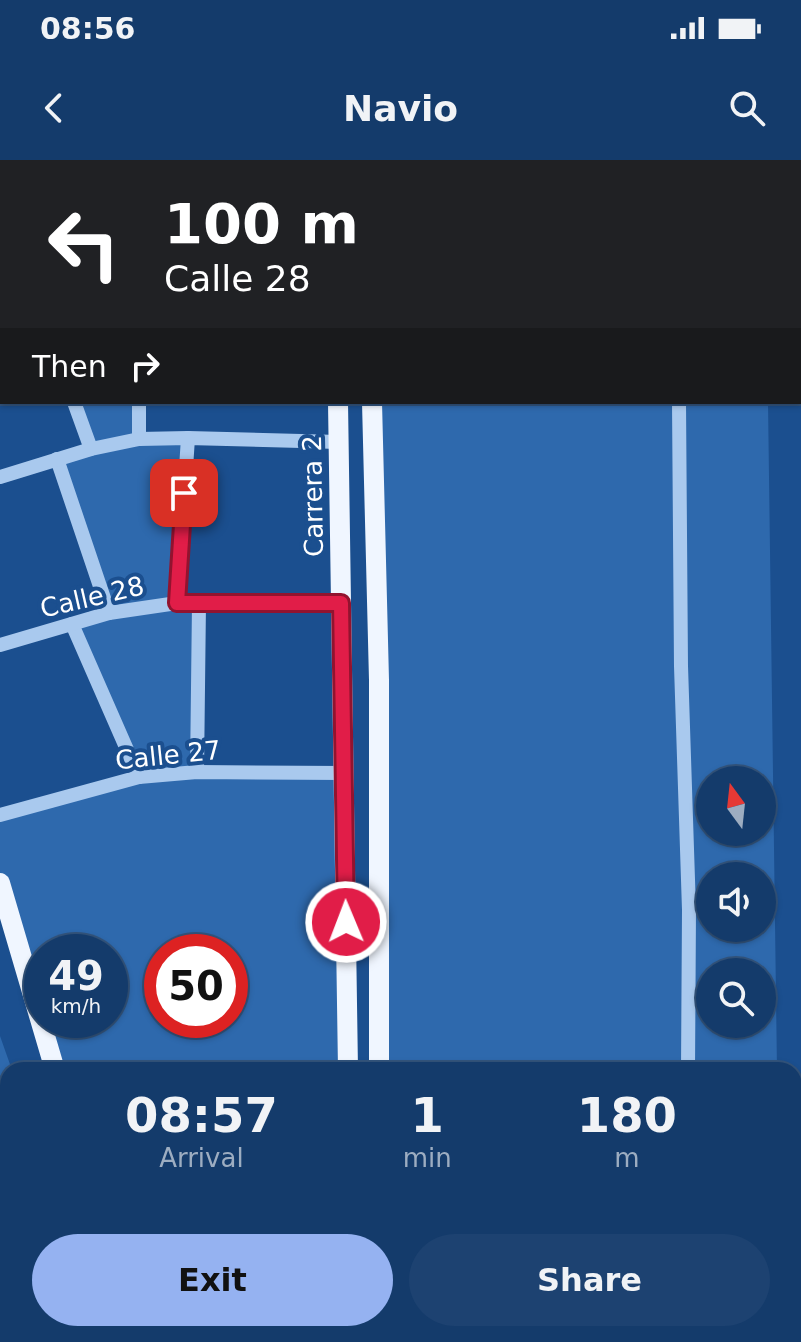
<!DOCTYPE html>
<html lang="en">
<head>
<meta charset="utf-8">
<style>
  :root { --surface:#143b6b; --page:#1d4271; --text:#f1f3f6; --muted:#9dadc1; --line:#33557e; --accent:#95b2f1 }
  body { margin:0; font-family:"DejaVu Sans",sans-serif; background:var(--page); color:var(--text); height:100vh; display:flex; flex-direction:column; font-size:30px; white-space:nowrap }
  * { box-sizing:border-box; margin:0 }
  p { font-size:26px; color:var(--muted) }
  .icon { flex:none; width:44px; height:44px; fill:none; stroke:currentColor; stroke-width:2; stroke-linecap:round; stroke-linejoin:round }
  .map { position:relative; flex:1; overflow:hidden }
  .drawer { position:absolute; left:0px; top:902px; width:802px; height:280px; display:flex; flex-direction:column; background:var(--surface); border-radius:24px 24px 0 0; box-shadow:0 2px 6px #0004,0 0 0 2px var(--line) }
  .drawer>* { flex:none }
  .banner { position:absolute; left:0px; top:0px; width:802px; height:244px; box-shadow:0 2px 6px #0004,0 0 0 2px var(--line); background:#202124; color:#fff; overflow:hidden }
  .needle { width:52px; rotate:345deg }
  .fabs { position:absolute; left:696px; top:606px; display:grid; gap:16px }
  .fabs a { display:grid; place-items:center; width:80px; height:80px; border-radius:50%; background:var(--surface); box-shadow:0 2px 6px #0004,0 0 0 2px var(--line); font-size:40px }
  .speed { position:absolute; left:24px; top:774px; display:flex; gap:16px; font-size:40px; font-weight:700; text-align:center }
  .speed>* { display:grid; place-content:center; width:104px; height:104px; border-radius:50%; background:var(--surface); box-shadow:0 2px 6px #0004,0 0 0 2px var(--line); line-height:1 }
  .speed small { font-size:20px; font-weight:400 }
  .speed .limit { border:12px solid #d22; background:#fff; color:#111 }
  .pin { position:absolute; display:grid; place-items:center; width:68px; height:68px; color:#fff; margin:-34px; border-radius:16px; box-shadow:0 4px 12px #0006 }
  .me { position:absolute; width:88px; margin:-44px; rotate:359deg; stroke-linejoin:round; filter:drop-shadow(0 0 6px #0008) }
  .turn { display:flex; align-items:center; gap:28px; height:168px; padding:0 32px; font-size:36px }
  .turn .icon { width:104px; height:104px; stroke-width:2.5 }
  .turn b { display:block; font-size:56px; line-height:68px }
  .then { display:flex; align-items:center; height:76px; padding:0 32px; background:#0003; gap:16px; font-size:30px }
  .eta { display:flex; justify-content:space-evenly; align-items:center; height:136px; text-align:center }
  .eta b { font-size:48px; font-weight:700; line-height:56px }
  .cta { display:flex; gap:16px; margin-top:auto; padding:16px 32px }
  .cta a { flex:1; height:92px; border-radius:48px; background:var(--accent); color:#111; font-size:32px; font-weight:700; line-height:92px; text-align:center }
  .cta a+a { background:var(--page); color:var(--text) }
  .status { display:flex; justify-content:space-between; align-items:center; height:56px; padding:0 40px; background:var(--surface); direction:ltr }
  .status svg { height:22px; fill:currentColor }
  header { display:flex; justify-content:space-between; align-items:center; height:104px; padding:0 32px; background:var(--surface); font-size:36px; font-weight:700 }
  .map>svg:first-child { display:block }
</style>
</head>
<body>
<div class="status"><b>08:56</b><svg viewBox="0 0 49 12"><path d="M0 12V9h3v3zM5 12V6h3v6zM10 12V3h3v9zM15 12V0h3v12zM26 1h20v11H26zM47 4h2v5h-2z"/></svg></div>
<header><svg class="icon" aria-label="back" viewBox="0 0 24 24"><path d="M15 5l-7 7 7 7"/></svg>Navio<svg class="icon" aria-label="search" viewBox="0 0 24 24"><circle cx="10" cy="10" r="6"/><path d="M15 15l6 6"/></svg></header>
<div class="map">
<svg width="801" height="1182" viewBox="0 0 801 1182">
  <rect width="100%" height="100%" fill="#1b4f8f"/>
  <!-- green -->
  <g fill="#2e69ad" fill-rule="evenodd">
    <rect x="367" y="0" width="397" height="2"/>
    <path d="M74,242H138L139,279L186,278L178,444H197L194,615L343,609L348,910H54L0,724V659L144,617L74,465L111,454L59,300L91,288ZM42,792H110V860H42ZM162,792H230V860H162Z"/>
    <path d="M372,242H768L777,910H379ZM710,620H762V672H710ZM710,716H762V768H710ZM710,812H762V864H710Z"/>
    <polygon points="0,876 12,910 8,910 8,972 0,975"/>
    <polygon points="137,1174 356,1174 357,1182 140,1182"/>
    <rect x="379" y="1174" width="401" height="8"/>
  </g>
  <!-- water -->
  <polygon fill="#3c6290" stroke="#9cc4f0" stroke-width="2" points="253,1174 254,1182 204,1182 203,1179"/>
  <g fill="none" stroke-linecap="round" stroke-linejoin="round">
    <!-- minor -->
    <g stroke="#a9c9ee" stroke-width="14">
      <polyline points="32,0 33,2"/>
      <polyline points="107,0 107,2"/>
      <polyline points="676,0 676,2"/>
      <polyline points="0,137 2,136"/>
      <polyline points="74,242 91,289"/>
      <polyline points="139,242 139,279"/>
      <polyline points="679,242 681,506 689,750 688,910"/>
      <polyline points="57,299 109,453"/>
      <polyline points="0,317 91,289 139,279 188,278 339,282"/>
      <polyline points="177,443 188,278"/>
      <polyline points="72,464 139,617"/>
      <polyline points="0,485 109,453 177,443 341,443"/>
      <polyline points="197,612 199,443"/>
      <polyline points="0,655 139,617 197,612 345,613"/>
      <polyline points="700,1174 701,1179"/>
    </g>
    <!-- major -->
    <g stroke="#f0f6ff" stroke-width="20">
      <polyline points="335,0 335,2"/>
      <polyline points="367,0 367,2"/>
      <polyline points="338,242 348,910"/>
      <polyline points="372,242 379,520 379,910"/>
      <polyline points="0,723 55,910"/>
      <polyline points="137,1174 139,1182"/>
      <polyline points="351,1174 351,1182"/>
      <polyline points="379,1174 379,1182"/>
    </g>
  </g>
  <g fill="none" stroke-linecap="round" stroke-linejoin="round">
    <!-- route casing -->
    <g stroke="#92132f" stroke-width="20">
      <polyline id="route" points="184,333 177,443 341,443 346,762"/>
    </g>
    <!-- route -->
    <use href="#route" stroke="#e11d48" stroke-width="14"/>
  </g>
  <g text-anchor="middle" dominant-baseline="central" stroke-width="8" stroke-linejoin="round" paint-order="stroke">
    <!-- street labels -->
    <g font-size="26" fill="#fff" stroke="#1b4f8f">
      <text transform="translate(313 336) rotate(-91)">Carrera 2</text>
      <text transform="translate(92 437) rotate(-13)">Calle 28</text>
      <text transform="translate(168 595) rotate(-6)">Calle 27</text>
    </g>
  </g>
</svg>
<div class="fabs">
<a><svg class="needle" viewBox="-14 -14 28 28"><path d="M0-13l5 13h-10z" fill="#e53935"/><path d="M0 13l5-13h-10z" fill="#9dadc1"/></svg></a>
<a><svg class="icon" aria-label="sound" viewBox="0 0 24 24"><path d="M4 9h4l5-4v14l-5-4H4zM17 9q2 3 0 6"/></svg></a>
<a><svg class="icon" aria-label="search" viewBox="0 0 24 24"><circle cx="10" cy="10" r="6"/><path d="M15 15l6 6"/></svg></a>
</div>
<div class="speed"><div>49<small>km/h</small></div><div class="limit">50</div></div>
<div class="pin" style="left:184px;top:333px;background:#d93025"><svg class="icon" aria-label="arrive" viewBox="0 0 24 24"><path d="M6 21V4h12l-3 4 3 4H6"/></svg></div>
<svg class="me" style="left:346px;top:762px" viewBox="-20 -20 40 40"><circle r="17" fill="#e11d48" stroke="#fff" stroke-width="3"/><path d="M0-11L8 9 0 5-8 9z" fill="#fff"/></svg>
<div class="banner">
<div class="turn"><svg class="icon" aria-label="left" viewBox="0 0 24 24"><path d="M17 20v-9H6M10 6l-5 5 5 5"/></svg><div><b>100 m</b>Calle 28</div></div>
<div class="then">Then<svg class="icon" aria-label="right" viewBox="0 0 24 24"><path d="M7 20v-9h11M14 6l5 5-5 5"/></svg></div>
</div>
<section class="drawer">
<div class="eta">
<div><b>08:57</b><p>Arrival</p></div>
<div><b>1</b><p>min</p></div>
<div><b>180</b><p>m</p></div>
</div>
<div class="cta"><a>Exit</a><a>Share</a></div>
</section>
</div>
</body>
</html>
